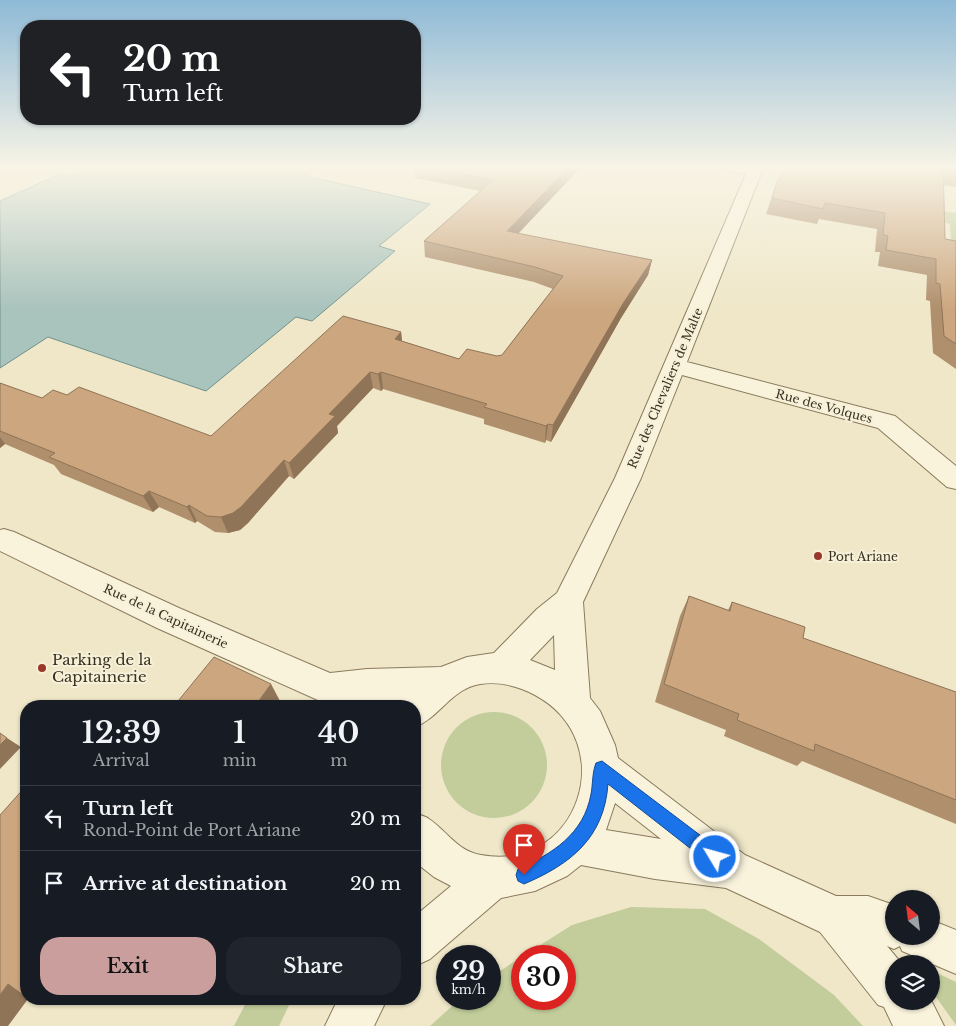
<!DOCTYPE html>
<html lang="en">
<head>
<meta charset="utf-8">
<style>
  :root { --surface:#171b24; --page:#20242c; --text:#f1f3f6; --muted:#9ea1a6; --line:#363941; --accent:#ca9e9c }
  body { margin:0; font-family:"Libre Baskerville",serif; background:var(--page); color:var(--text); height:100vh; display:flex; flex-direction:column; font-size:19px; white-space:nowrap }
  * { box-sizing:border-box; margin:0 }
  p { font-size:16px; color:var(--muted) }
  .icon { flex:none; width:28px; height:28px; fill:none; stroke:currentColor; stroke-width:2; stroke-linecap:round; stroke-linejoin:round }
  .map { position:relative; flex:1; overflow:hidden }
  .sheet { position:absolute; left:20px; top:700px; width:401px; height:305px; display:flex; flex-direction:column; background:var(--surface); border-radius:20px; box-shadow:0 1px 4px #0004 }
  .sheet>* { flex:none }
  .hud { position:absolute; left:20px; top:20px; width:401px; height:105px; border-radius:20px; box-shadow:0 1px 4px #0004; background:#202124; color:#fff; overflow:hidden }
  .needle { width:32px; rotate:332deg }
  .buttons { position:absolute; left:885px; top:890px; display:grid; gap:10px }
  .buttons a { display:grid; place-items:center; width:55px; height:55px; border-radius:50%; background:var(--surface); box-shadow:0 1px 4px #0004; font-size:25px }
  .speed { position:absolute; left:436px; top:945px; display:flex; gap:10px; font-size:25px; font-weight:700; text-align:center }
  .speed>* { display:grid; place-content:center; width:65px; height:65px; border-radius:50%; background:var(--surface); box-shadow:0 1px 4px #0004; line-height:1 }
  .speed small { font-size:12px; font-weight:400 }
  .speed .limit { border:8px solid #d22; background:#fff; color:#111 }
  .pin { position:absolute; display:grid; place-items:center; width:42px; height:42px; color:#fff; margin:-51px -21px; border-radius:50% 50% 50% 0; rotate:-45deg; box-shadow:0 0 5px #0007 }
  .pin .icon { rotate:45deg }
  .me { position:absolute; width:55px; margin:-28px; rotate:307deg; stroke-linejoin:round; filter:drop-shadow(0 0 4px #0008) }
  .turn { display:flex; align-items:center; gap:18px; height:105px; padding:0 20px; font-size:22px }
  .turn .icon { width:65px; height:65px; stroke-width:2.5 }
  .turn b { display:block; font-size:35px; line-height:42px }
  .eta { display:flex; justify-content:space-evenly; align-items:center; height:85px; text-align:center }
  .eta b { font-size:30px; font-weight:600; line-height:35px }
  .primary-button { display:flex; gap:10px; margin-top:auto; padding:10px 20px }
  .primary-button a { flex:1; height:58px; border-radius:20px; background:var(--accent); color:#111; font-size:20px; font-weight:600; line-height:58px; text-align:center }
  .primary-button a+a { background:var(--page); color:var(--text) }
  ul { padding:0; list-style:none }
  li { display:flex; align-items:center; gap:15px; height:65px; padding:0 20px; border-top:1px solid var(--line) }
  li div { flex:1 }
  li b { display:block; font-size:19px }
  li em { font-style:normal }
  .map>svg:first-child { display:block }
</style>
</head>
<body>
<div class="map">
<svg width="956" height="1026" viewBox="0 0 956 1026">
  <rect width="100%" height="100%" fill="#efe7c8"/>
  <!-- green -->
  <g fill="#c2cd9b">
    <polygon points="784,185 956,213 956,257 952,256 950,224"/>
    <circle cx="494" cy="765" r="53"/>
    <polygon points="631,907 705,909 759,939 834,995 863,1026 430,1026 460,999 490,999 490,978 522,956 522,999 565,999 565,956 523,956 572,925"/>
    <polygon points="931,970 956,982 956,1025 931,990"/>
    <polygon points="248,999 292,999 279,1026 234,1026"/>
  </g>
  <!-- water -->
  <polygon fill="#a9c3bd" stroke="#6f918c" points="94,166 321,166 306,176 430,204 379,246 395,251 312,321 296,317 206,391 48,337 0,368 0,201 62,173 72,176"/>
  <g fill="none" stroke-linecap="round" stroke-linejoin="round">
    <!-- street casing -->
    <g stroke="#8b7a5d" stroke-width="2">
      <g id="street">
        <path d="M717,166H764L687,362L895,416L956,466V489L947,487L878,428L682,375L641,478L583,602L590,698L600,711L615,745L618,758L745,855L836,896H868L894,905V936H931V920L956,930V974L902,951L900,946L894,949L887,946L902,964H894V1001L931,1000L944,1026H893L884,1007L878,1005L820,932L726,888L655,879L581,865L567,876L535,891L501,898L430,959L415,966V916L451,886L434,877L415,862V813C419,815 425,816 429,819C447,831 457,851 481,855C579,873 622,742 535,695C518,686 499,681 480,684C451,689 440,717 415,727V706H399L402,700L329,705L157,628L0,551V530L4,529L14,532L179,608L330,673L367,669L441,667L467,657L494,653L537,609L557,593L615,478L746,174L719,169ZM554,635L555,670L530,660ZM615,803L661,839L606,830Z"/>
        <polygon points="338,999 387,999 374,1026 325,1026"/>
      </g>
    </g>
    <!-- street -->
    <use href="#street" fill="#f9f3dc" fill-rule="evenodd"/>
  </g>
  <!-- wall -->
  <g fill="#af8f6c">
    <polygon points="409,166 582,166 518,234 652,260 648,275 621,318 551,442 546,440 545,443 484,424 484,419 383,389 381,391 373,388 337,426 338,433 294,479 289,476 248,523 240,530 228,533 215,532 197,521 195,523 159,507 153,512 61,474 54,465 5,444 0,448 0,383 42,398 67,395 211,436 401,332 402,341 459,359 497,356 502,355 553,289 534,282 425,257 424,241 480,191 415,178 414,169"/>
    <polygon points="956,166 956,187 944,185 945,239 956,241 956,369 933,353 930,301 926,300 927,275 878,266 880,252 875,252 877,229 819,219 817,224 766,214 777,182"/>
    <polygon points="689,596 728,610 732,602 803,638 956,692 956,824 802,761 797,766 724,736 726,730 655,702 680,616"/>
  </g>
  <!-- shaded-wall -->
  <g fill="#8f7458">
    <polygon points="570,166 582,166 506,246 507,231"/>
    <polygon points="652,260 648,275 621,318 551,442 553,425 624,302"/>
    <polygon points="401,332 403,349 395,339"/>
    <polygon points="370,372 373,388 337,426 338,433 294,479 289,463 329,414"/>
    <polygon points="381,372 383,389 381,391 378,374"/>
    <polygon points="548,424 546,440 545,443 546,426"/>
    <polygon points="0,437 5,444 0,448"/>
    <polygon points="284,460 289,476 248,523 240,530 228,533 221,517"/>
    <polygon points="149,491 159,507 153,512 143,496"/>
    <polygon points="189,505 197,521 195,523 187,507"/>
    <polygon points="271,684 280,701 277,706 255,706"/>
    <polygon points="7,738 21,747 0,769 0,745"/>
    <polygon points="8,984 26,987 26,999 28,999 8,1026 0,1026 0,995"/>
    <polygon points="29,999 58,999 56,1002"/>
  </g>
  <!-- building -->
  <g fill="#cca67e" stroke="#8f7458">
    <polygon points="423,166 570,166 507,231 652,260 624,302 553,425 548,424 546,426 484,407 487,404 381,372 378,374 370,372 329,414 335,416 289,463 284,460 241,507 233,513 221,517 207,516 189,505 187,507 149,491 143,496 49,457 55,453 0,431 0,383 42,398 53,390 67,395 79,387 211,436 343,316 401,332 395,339 459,359 467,349 497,356 502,355 563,276 535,267 424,241 493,180"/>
    <polygon points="786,166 956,166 956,170 943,168 945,239 956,241 956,344 944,336 940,284 936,283 936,259 886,250 888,236 883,235 885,213 825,203 823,209 772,198 777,182"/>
    <polygon points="689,596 730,611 732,602 805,627 803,638 956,692 956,800 815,744 814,751 737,720 739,714 664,684"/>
    <polygon points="214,657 271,684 255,706 174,706"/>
    <polygon points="0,733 7,738 0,745"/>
    <polygon points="26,786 26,997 8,984 0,995 0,815"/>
  </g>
  <!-- sky -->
  <linearGradient id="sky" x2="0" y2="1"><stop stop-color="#8fbad7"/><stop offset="0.54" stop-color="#f8f4e6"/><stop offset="1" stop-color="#f8f4e6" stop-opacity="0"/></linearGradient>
  <rect width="956" height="310" fill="url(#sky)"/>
  <!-- route -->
  <path fill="#1a73e8" stroke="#114b97" d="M602,761L721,851L724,857L721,863L715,865L709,863L608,784C604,838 571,864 524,884L518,881L516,875L518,869C552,854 584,834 591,794C593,784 592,773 596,763Z"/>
  <!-- markers -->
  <g fill="#9a372d" stroke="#f6f0d8" stroke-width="2">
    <circle cx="818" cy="556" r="5"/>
    <circle cx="42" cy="668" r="5"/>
  </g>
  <g text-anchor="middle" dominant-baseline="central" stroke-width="4" stroke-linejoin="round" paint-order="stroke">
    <!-- street labels -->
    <g font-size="12" fill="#3b3020" stroke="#f6f0d8">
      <text transform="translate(665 388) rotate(-67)">Rue des Chevaliers de Malte</text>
      <text transform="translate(824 406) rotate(15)">Rue des Volques</text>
      <text transform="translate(166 616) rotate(25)">Rue de la Capitainerie</text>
    </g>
    <!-- poi labels -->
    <g font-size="12" fill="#3b3020" stroke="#f6f0d8" text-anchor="start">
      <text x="828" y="556">Port Ariane</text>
    </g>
    <!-- near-poi labels -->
    <g font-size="15" fill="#3b3020" stroke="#f6f0d8" text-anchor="start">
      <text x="52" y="659">Parking de la<tspan x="52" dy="17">Capitainerie</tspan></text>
    </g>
  </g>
</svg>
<div class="buttons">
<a><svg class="needle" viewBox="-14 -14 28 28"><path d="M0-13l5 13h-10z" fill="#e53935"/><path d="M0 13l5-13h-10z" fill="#9ea1a6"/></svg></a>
<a><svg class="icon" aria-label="layers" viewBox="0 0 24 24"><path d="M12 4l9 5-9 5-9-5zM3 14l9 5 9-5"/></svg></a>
</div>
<div class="speed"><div>29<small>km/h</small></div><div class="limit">30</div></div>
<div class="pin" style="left:524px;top:875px;background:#d93025"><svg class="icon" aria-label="arrive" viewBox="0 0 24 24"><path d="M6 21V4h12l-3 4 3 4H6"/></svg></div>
<svg class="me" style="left:715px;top:857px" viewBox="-20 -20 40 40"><circle r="17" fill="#1a73e8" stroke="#fff" stroke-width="3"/><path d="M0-11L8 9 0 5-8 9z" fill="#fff"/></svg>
<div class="hud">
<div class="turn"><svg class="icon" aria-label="left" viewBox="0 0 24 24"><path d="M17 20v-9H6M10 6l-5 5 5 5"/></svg><div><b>20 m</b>Turn left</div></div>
</div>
<section class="sheet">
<div class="eta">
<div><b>12:39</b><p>Arrival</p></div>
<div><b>1</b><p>min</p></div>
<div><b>40</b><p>m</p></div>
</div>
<ul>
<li><svg class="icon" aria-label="left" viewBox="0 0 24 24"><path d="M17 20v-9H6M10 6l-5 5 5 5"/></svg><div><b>Turn left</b><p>Rond-Point de Port Ariane</p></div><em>20 m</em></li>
<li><svg class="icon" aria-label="arrive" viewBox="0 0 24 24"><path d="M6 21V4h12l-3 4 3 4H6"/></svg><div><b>Arrive at destination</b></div><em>20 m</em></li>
</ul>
<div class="primary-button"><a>Exit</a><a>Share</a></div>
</section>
</div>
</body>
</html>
